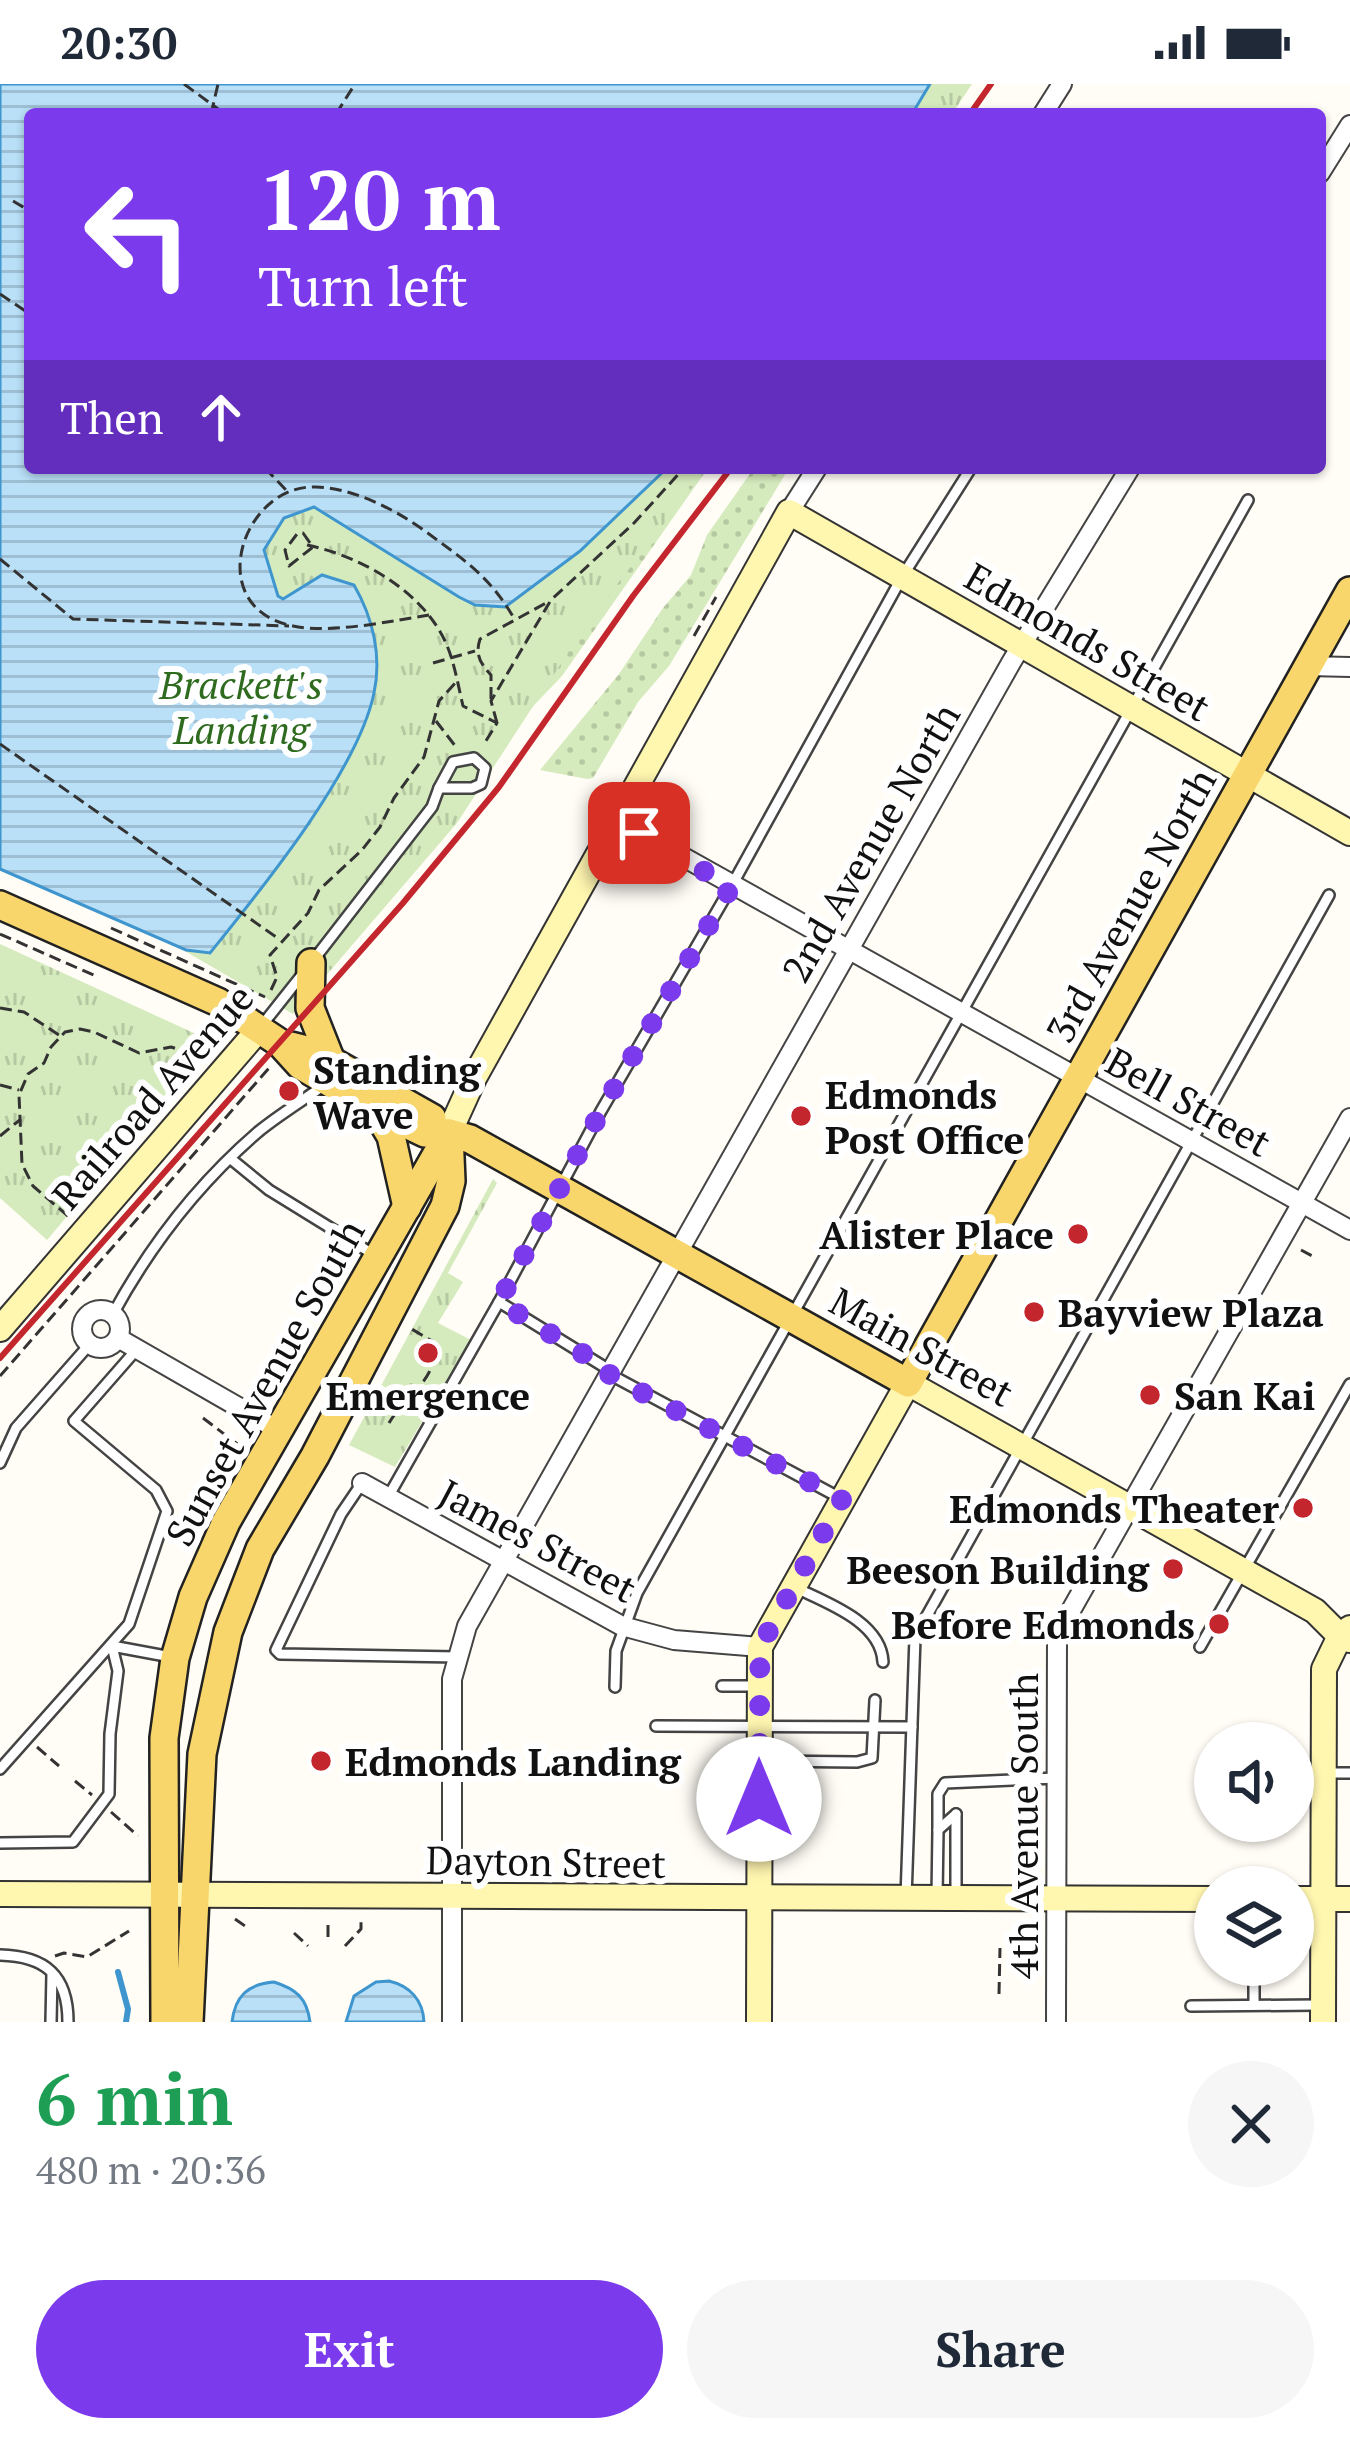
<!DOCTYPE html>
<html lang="en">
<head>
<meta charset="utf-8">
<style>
  :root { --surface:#fff; --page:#f6f6f7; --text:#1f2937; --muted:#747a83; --accent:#7c3aed }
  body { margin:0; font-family:"PT Serif",serif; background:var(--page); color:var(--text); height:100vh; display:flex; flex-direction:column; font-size:45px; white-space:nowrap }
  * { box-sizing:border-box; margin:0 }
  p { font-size:39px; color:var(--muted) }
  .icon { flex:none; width:66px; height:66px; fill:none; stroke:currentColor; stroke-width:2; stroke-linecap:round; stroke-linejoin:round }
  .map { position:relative; height:1938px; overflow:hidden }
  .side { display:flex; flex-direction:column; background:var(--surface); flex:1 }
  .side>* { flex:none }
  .guide { position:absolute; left:24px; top:24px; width:1302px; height:366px; border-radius:12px; box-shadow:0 3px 9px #0004; background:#7c3aed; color:#fff; overflow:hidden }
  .controls { position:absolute; left:1194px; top:1638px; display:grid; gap:24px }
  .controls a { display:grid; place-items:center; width:120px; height:120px; border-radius:50%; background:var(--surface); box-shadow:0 3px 9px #0004; font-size:60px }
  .pin { position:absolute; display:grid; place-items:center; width:102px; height:102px; color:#fff; margin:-51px; border-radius:24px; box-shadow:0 6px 18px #0006 }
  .me { position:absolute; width:132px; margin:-66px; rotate:0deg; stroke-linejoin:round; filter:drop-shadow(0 0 9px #0008) }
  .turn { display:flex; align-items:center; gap:42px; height:252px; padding:0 36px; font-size:54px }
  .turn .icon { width:156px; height:156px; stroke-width:2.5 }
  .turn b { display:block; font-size:84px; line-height:102px }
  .then { display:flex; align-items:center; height:114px; padding:0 36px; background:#0003; gap:24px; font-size:45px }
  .round { display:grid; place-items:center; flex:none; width:126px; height:126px; border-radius:63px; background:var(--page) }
  .overview { display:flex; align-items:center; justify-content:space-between; height:204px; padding:0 36px }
  h1 { font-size:72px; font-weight:600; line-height:90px; color:#1e9e55 }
  .button { display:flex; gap:24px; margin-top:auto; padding:24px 36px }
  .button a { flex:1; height:138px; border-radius:72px; background:var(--accent); color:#fff; font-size:48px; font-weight:600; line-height:138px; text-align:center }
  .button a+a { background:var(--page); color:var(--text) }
  .status { display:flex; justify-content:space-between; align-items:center; height:84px; padding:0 60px; background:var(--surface); direction:ltr }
  .status svg { height:33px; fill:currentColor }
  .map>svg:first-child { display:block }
</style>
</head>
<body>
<div class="status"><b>20:30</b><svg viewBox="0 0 49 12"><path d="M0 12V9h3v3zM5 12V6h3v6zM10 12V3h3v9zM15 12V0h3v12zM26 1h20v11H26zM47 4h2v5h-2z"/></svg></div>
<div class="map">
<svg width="1350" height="1938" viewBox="0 0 1350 1938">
  <defs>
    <pattern id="grass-dots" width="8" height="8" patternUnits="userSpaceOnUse" patternTransform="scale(3)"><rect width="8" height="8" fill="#d5ebbd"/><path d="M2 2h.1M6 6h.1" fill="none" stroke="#b6c8a1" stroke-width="1.8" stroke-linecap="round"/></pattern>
    <pattern id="park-tufts" width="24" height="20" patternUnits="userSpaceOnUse" patternTransform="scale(3)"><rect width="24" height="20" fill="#d5ebbd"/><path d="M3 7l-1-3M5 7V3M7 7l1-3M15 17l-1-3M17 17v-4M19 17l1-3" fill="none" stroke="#b6c8a1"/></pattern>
    <pattern id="water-rules" width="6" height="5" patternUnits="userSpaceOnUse" patternTransform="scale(3)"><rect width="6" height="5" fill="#b9e0f7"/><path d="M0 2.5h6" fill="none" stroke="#9ebfd3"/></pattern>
  </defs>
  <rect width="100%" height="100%" fill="#fffdf5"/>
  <!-- grass -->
  <g fill="url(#grass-dots)">
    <polygon points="703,384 708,384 562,592 514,642 514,599"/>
    <polygon points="754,384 789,384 669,582 638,618 593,694 587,695 540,686 619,590 663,524 691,491 707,451"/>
  </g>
  <!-- park -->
  <g fill="url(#park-tufts)">
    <polygon points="0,0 972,0 952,30 30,30 30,384 707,384 588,538 457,739 293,930 159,852 0,785"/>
    <polygon points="0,860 198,951 188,989 47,1156 0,1114"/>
    <polygon points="493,1095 497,1099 448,1189 463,1198 438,1239 471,1256 395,1383 349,1361"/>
  </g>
  <!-- water -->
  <g fill="url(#water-rules)" stroke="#3f96cf" stroke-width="3">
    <path d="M0,0H930L912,30H30V384H667L580,467L505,523L475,521L459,513L314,423L284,434L264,466L278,512L283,515L322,491L354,501C373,534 382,572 374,609C358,687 260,807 210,869L186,866L0,785Z"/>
    <path d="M389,1897C410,1902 423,1916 424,1938H346L354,1912L376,1898Z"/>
    <path d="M274,1898C296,1905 307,1914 310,1938H232C235,1912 248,1900 274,1898Z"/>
  </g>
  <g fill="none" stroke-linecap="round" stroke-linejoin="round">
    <!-- stream -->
    <polyline stroke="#3f96cf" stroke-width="6" points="118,1888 128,1925 126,1938"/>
    <!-- lane casing -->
    <g stroke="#444" stroke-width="14">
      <g id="lane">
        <polygon points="474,674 485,684 481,700 472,704 439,704 453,678"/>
        <polyline points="312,878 432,723 439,704"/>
        <polyline points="263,940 301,892"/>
        <polyline points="231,1075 269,1106 376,1172"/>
        <path d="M113,1230C150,1162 199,1099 258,1048C280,1030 304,1016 327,999"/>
        <polyline points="611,1287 499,1218 601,1027 731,803 902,493 971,384"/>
        <polyline points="609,1290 842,1415"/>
        <polyline points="0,1379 16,1344 89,1261"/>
        <polyline points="362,1399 341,1430 276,1566 280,1570 458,1573"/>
        <polyline points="388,1413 499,1218"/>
        <path d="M796,1504C827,1519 881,1538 883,1578"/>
        <polyline points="1200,1563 1350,1300"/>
        <polyline points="722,1602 760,1602"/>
        <polyline points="615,1603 616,1567 637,1509 1248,416"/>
        <polyline points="656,1642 912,1643"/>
        <polyline points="765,1677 857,1678 872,1674 875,1616"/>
        <polyline points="0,1685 129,1540 167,1427 156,1406 74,1337 137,1265"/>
        <polyline points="1324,1689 1350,1689"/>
        <polyline points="956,1730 956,1814"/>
        <polyline points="938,1746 938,1710 945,1699 1056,1694"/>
        <polyline points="0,1759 73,1758 109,1710 110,1650 118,1587 112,1562 171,1573"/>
        <polyline points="937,1813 938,1746 956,1730"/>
        <polyline points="906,1814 915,1553 1329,811"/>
        <path d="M0,1871C45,1872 68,1891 68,1938"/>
        <polyline points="1254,1881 1254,1921"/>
        <polyline points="1191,1922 1318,1921"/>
        <polyline points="51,1938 52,1889"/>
      </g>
    </g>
    <!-- street casing -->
    <g stroke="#444" stroke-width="22">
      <g id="street">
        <polyline points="1043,30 1062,0"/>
        <polyline points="1320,89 1350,41"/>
        <polyline points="789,428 817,384"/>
        <polyline points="1308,582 1350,583"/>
        <polyline points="619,737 1350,1146"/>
        <circle cx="101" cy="1245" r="19"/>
        <polyline points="118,1254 280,1347"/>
        <polyline points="362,1399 622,1542 674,1556 760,1563"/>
        <polyline points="452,1938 452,1595 467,1542 1012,577 1130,384"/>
        <polyline points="1056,1938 1057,1551 1350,1034"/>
      </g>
    </g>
    <!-- secondary casing -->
    <g stroke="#333" stroke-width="28">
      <g id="secondary">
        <polyline points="449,1049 474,994 789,428 1350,749"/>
        <polyline points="0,1245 260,944"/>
        <polyline points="0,1810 1215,1815"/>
        <polyline points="1293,1815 1350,1815"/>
        <polyline points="759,1938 760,1563 908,1299 1315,1527 1340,1552 1350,1556"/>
        <polyline points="1323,1938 1324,1585 1340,1552 1350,1544"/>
      </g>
    </g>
    <!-- primary casing -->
    <g stroke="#222" stroke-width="32">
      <g id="primary">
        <polyline points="0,821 218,918 280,959 300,981 375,1025 425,1049 449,1049 470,1055 908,1299 1350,507"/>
        <polyline points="311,879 310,924 331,977"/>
        <polyline points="291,962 315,968 432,1034"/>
        <polyline points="375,1025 391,1052 407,1123"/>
        <polyline points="165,1938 164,1654 175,1574 193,1513 226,1438 449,1049"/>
        <polyline points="189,1938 202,1670 228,1548 260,1465 315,1372 445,1122 451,1097 449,1049"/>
      </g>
    </g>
    <!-- path -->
    <g stroke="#333" stroke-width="3" stroke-dasharray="12 6" stroke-linecap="butt">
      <polyline points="184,0 225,30"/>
      <polyline points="211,30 218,0"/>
      <polyline points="336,30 355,0"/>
      <polyline points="13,117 30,127"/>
      <polyline points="0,210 30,230"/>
      <polyline points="265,384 287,407"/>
      <polygon points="303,449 313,463 289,482 285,466 297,450"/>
      <path d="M307,461C360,472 421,506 445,557C454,576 458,601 463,622L497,639L484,660"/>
      <polyline points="0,475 73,535 289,542"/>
      <path d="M429,531C391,537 331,550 293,542C201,524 242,400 316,403C354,404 396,426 425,447C464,476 490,492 515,536"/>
      <polyline points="694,552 716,513"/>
      <polyline points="433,579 475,567"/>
      <path d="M491,615V591C480,579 475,571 480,555L546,519"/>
      <polyline points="436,637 456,663"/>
      <polyline points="497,639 491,617 551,516 634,439 684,384"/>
      <polyline points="0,660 279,855"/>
      <polyline points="111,844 265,913"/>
      <polyline points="0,850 98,893"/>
      <polyline points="271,906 277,893 270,871 308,829 319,806 362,766 380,743 394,714 424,673 439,617 457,597"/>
      <polyline points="0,924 24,928 59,951"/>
      <polyline points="204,941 223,953"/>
      <polyline points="0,1001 19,1006"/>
      <polyline points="0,1052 21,1035"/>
      <polyline points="68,1132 33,1102 22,1080 19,1011 28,990 44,979 51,963 65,948 80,945 94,948 139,969 171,963 199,972 214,962"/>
      <polyline points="1301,1166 1314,1173"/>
      <polyline points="0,1292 269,984"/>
      <polyline points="203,1334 240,1362"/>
      <path d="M389,1339C405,1311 443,1293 432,1257L410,1244"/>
      <polyline points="37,1663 59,1682"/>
      <polyline points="75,1697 92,1711"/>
      <polyline points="111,1728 138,1752"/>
      <polyline points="235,1835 245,1842"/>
      <polyline points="294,1849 308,1862"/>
      <polyline points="328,1853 328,1835"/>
      <polyline points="345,1862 361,1845 361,1835"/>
      <polyline points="55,1872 64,1869 87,1873 129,1847"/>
      <polyline points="999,1910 1000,1864"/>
    </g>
    <!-- lane -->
    <use href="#lane" stroke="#fff" stroke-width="9"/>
    <!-- street -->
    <use href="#street" stroke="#fff" stroke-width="18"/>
    <!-- secondary -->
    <use href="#secondary" stroke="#fff6b0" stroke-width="24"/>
    <!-- primary -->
    <use href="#primary" stroke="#f9d66b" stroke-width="27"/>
    <!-- rail -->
    <g stroke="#c4262e" stroke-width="6">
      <polyline points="970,30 991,0"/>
      <polyline points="0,1274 403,819 499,703 633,512 731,384"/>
    </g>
  </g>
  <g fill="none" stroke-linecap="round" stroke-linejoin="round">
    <!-- route -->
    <polyline stroke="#7c3aed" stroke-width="21" stroke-dasharray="0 37.8" points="639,749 731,803 601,1027 499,1218 611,1287 609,1290 624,1299 842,1415 760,1563 759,1715"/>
  </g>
  <!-- markers -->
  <g fill="#c4262e" stroke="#fff" stroke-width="4.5">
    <circle cx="289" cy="1007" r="12"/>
    <circle cx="801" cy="1032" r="12"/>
    <circle cx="1078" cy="1150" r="12"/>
    <circle cx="1034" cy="1228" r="12"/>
    <circle cx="428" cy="1269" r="12"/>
    <circle cx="1150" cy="1311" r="12"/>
    <circle cx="1303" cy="1424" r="12"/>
    <circle cx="1173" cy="1485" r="12"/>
    <circle cx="1219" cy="1540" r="12"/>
    <circle cx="321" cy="1677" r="12"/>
  </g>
  <g text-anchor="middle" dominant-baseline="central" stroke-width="12" stroke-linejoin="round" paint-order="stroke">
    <!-- street labels -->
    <g font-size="39" fill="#111" stroke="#fff">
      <text transform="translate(1088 557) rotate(30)">Edmonds Street</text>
      <text transform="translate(870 758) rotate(-60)">2nd Avenue North</text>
      <text transform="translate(1130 821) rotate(-61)">3rd Avenue North</text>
      <text transform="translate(152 1012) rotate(-49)">Railroad Avenue</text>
      <text transform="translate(1189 1017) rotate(29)">Bell Street</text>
      <text transform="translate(922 1262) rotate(29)">Main Street</text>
      <text transform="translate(264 1298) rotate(-61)">Sunset Avenue South</text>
      <text transform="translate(538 1456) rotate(28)">James Street</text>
      <text transform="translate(1023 1742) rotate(-90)">4th Avenue South</text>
      <text transform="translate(546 1777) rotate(1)">Dayton Street</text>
    </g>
    <!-- park labels -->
    <g font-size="39" font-style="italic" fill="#2f6b1f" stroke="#fff">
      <text x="241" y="600">Brackett's<tspan x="241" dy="45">Landing</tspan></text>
    </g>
    <!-- poi labels -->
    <g font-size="39" font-weight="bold" fill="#111" stroke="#fff" text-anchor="start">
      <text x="313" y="985">Standing<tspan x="313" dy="45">Wave</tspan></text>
      <text x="825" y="1010">Edmonds<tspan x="825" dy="45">Post Office</tspan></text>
      <text x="1054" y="1150" text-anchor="end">Alister Place</text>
      <text x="1058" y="1228">Bayview Plaza</text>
      <text x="428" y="1311" text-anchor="middle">Emergence</text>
      <text x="1174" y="1311">San Kai</text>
      <text x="1279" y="1424" text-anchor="end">Edmonds Theater</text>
      <text x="1149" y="1485" text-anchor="end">Beeson Building</text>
      <text x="1195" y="1540" text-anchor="end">Before Edmonds</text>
      <text x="345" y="1677">Edmonds Landing</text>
    </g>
  </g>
</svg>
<div class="controls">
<a><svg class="icon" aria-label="sound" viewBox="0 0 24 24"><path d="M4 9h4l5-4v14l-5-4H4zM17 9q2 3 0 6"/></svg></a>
<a><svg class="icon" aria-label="layers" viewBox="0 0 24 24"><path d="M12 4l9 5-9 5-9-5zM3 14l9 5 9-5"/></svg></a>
</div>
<div class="pin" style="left:639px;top:749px;background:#d93025"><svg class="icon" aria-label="arrive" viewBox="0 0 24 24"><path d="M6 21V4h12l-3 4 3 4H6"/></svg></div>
<svg class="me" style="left:759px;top:1715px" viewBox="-20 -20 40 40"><circle r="19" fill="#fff"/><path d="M0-13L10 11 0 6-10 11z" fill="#7c3aed"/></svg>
<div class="guide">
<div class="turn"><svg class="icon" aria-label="left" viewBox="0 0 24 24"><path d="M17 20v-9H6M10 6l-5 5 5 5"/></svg><div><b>120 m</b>Turn left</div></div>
<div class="then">Then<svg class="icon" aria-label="ahead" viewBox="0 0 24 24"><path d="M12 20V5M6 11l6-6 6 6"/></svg></div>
</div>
</div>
<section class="side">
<div class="overview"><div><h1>6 min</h1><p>480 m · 20:36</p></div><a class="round"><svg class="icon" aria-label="close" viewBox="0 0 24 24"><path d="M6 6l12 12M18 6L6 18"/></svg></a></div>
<div class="button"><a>Exit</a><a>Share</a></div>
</section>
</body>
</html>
